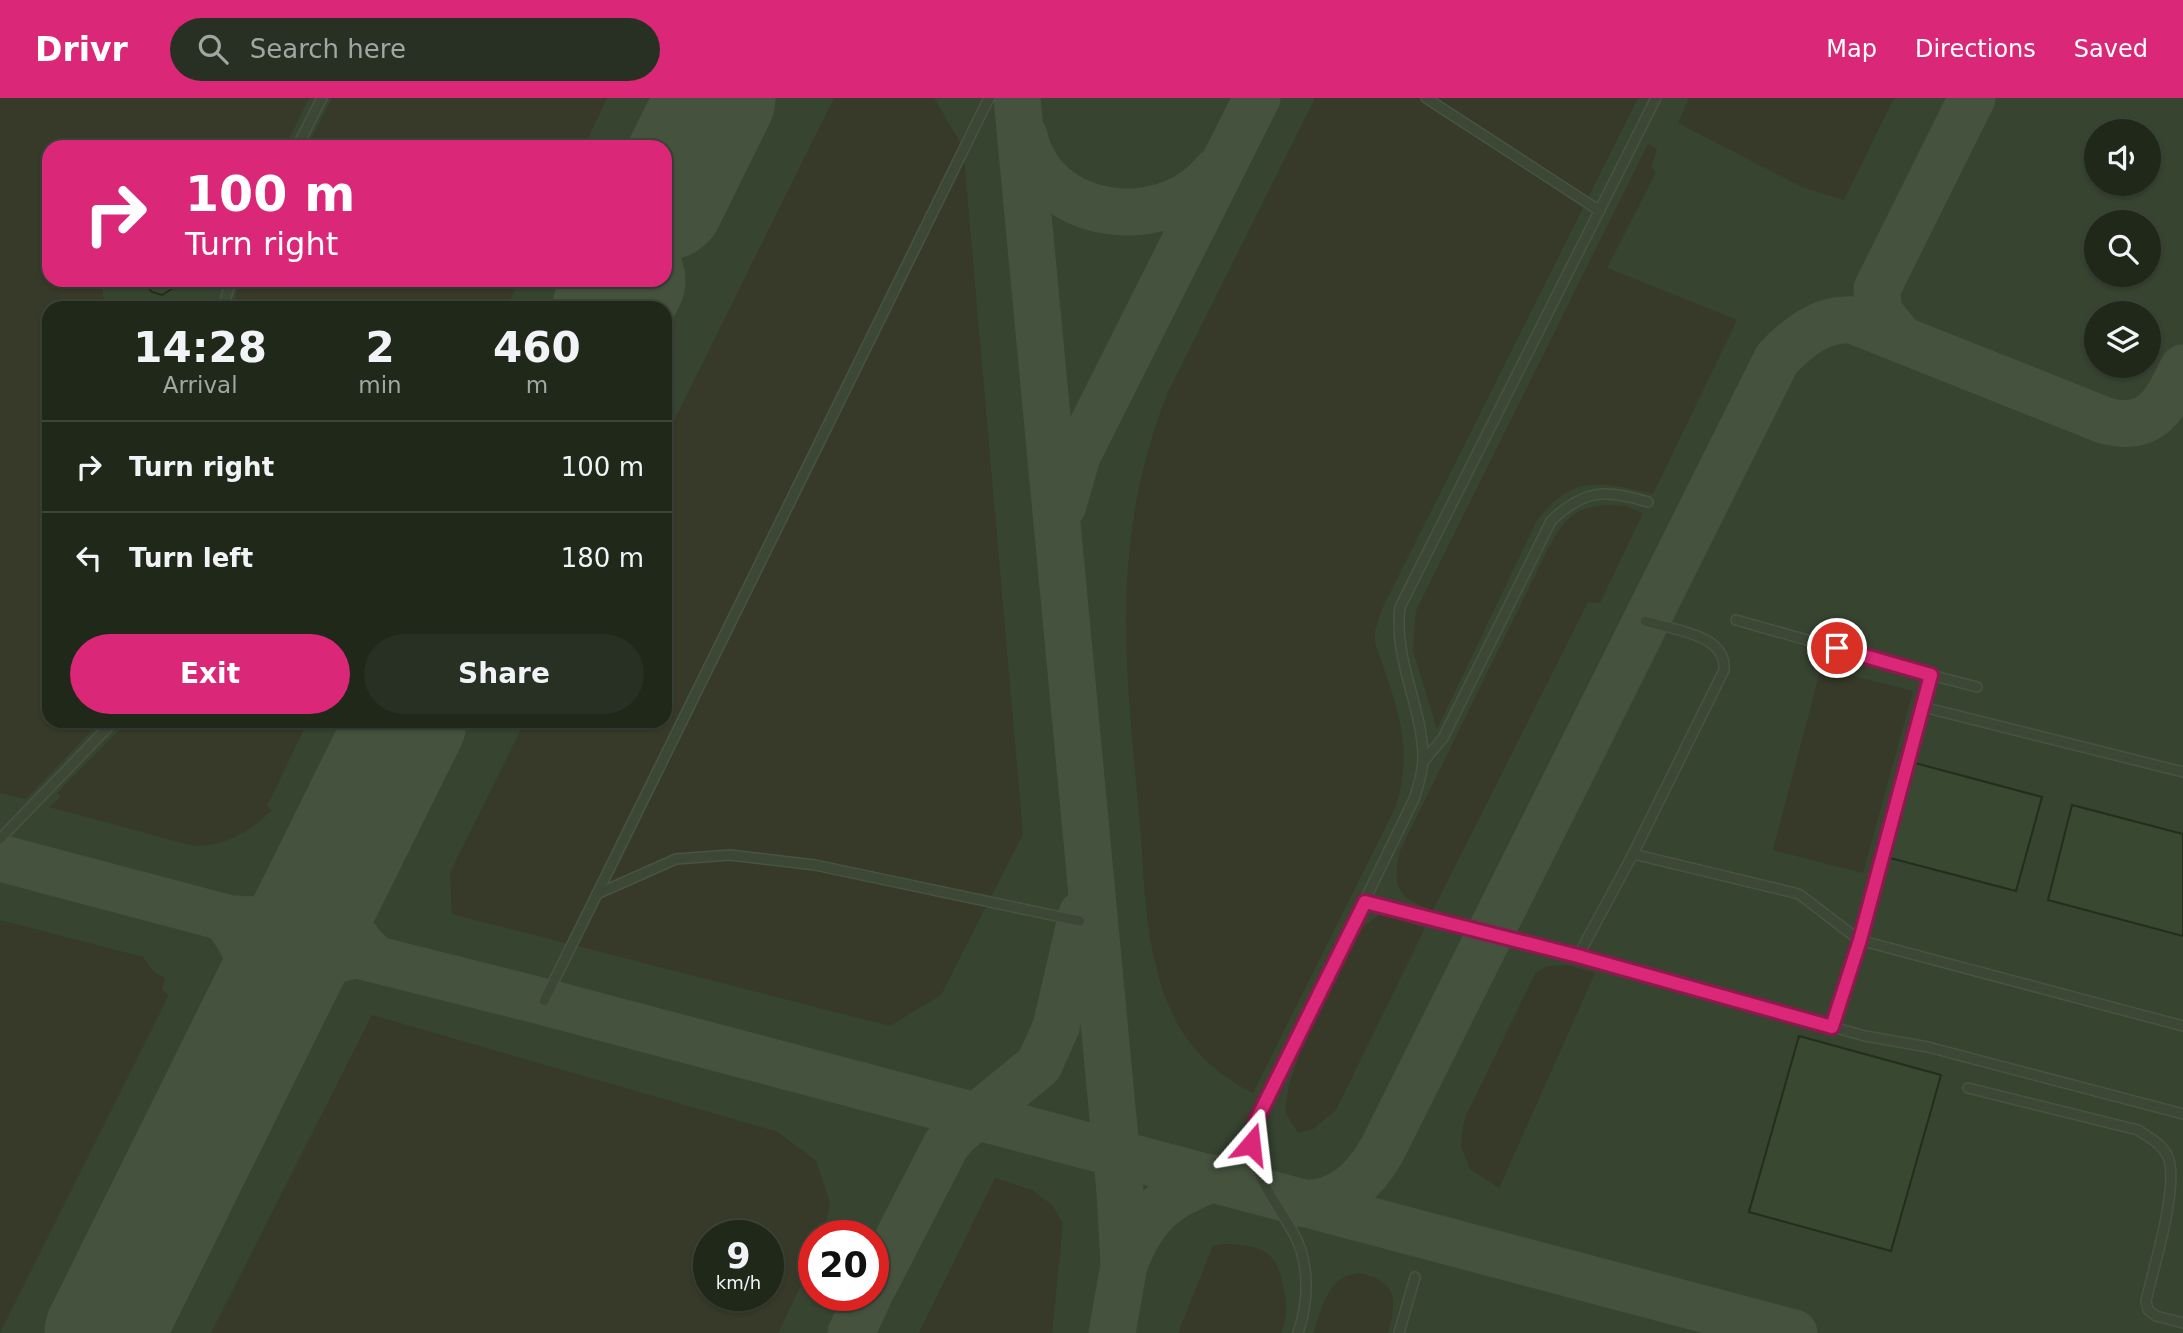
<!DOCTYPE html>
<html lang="en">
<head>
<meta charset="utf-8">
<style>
  :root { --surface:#20281a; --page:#283023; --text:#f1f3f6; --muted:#a2a6a2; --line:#3d4439; --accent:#db2777 }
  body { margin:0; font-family:"DejaVu Sans",sans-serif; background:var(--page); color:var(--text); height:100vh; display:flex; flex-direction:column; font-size:26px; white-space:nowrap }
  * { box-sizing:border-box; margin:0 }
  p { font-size:23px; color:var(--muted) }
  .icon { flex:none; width:38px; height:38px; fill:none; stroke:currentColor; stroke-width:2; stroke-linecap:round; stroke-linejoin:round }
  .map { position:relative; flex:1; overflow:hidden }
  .panel { position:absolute; left:42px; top:203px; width:630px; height:427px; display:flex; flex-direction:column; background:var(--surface); border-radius:21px; box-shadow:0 2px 5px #0004,0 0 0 2px var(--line) }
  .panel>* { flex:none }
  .banner { position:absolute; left:42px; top:42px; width:630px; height:147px; border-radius:21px; box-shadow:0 2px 5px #0004,0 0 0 2px var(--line); background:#db2777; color:#fff; overflow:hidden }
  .buttons { position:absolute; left:2084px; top:21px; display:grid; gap:14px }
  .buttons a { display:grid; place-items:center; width:77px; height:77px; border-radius:50%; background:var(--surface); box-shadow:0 2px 5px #0004,0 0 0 2px var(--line); font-size:35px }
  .speed { position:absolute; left:693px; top:1122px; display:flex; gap:14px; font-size:35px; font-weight:700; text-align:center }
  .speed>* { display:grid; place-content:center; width:91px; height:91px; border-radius:50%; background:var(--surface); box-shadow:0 2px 5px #0004,0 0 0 2px var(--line); line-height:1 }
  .speed small { font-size:18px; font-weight:400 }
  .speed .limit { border:10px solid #d22; background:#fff; color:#111 }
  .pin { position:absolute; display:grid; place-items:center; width:60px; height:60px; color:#fff; margin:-30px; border:4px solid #fff; border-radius:50%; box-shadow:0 2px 7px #0007 }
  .me { position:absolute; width:77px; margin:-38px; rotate:17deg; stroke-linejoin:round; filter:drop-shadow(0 0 5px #0008) }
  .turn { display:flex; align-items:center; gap:24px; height:147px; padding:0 28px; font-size:32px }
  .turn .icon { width:91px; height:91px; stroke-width:2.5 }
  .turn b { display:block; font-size:49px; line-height:60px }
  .eta { display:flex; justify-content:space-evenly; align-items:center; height:119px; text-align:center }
  .eta b { font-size:42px; font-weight:700; line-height:49px }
  .cta { display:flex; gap:14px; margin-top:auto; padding:14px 28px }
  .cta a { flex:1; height:80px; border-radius:42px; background:var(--accent); color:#fff; font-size:28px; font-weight:700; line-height:80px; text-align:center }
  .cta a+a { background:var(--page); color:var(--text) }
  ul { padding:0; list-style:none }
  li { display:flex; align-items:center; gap:21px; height:91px; padding:0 28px; border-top:2px solid var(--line) }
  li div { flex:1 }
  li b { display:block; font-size:26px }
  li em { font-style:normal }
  header { display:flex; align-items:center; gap:42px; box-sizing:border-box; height:98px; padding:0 35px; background:var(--accent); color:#fff }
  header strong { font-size:33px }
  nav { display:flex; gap:38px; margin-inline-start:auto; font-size:24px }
  .search { width:490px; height:63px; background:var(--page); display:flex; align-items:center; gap:18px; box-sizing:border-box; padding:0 24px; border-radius:38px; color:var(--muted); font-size:26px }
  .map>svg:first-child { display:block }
</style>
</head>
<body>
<header>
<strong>Drivr</strong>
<div class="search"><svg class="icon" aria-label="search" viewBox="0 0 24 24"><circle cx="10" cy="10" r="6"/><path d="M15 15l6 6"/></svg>Search here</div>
<nav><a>Map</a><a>Directions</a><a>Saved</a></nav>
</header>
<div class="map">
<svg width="2183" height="1235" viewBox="0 0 2183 1235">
  <rect width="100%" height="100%" fill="#2a3623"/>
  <!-- airport -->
  <path fill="#374430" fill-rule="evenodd" d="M0,0H2183V1235H0ZM2096,33H2149V86H2096ZM49,49H665V182H49ZM2096,124H2149V177H2096ZM49,210H665V623H49ZM2096,215H2149V268H2096ZM709,1138H768V1197H709ZM814,1138H873V1197H814Z"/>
  <!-- green -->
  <g fill="#373a28" fill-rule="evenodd">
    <polygon points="0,0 309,0 285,49 49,49 49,182 102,182 103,198 108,210 49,210 49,623 101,623 26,701 0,695"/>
    <polygon points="332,0 607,0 584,49 307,49"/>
    <polygon points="834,0 934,0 963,49 1023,736 941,897 890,928 452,816 450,775 525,623 665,623 665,341"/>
    <path d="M1315,0H1638L1381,513L1375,533V545C1395,604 1415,646 1396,708L1253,995C1219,978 1191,953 1174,919C1145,859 1145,792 1140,727C1126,570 1108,446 1168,294Z"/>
    <polygon points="1689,0 1894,0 1844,102 1802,89 1678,25"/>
    <path d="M1648,46L1657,51L1651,70L1656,74L1607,170L1737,222L1653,396C1601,384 1572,375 1536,424L1437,631L1413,552L1416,513Z"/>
    <polygon points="240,182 520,182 506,210 232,210"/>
    <path d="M1606,407L1625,408L1643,415L1600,505L1588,504L1433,812C1397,800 1392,790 1400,753L1547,453C1564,422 1570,411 1606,407Z"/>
    <polygon points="1821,570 1913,593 1863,775 1773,752"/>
    <path d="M128,623H308L267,708L272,712C251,733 225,749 194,748L49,709L61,699L57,695Z"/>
    <polygon points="1380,816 1425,830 1336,1012 1313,1031 1298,1035 1285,1014 1289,987 1300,954 1358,833"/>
    <polygon points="0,822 143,859 154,874 165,880 162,892 169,897 0,1235"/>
    <polygon points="1566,867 1595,875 1499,1090 1470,1071 1461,1049 1462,1035 1465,1020 1536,874 1549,868"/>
    <path d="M372,917L778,1034L816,1063L830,1105L824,1137L814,1138V1160L778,1235H211ZM709,1138H768V1197H709Z"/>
    <polygon points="995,1080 1032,1092 1052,1107 1063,1125 1052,1235 919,1235"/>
    <path d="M1224,1146C1264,1148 1277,1152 1284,1193C1288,1210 1287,1218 1281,1235H1178L1213,1148Z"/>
    <path d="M1359,1175C1398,1183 1397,1203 1388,1235H1313C1323,1209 1327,1178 1359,1175Z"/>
  </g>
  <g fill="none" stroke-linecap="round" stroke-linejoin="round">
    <!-- taxiway -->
    <g stroke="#45523e" stroke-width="47">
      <polyline points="1017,0 1120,1094 1124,1167 1112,1235"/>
      <path d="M1024,38C1043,125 1166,138 1216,73"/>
      <polyline points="1900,240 1878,213 1877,191 1972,0"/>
      <polyline points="1063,407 1077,358 1257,0"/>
      <path d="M341,754C336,797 340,832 375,860"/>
      <polyline points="0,760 223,819 298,842 537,902 1794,1235"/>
      <path d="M223,819C255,853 258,891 251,937"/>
      <path d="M237,821C281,826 300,807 330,778"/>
      <path d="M265,908C292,880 317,865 355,857"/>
      <path d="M1297,1105C1337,1109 1363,1085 1382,1052L1777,261C1797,240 1821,220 1852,222L2106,323C2152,334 2165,307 2183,270"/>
      <path d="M1124,1167C1143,1116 1165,1098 1215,1080"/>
      <polyline points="873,1189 946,1047 956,1035 1039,967 1056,929 1082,816"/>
      <polyline points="851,1235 869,1197"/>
    </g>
    <!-- runway -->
    <g stroke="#45523e" stroke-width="119">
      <polyline points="665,103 716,0"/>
      <polyline points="612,210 626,182"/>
      <polyline points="104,1235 407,623"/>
    </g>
  </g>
  <!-- building -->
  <g fill="#394830" stroke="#232e1d" stroke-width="2">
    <polygon points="142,182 186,182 162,197 152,194"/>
    <polygon points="1915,665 2042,699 2016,793 1890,760"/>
    <polygon points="2072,707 2183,736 2183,838 2048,802"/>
    <polygon points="1799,938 1941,977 1891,1153 1749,1114"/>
  </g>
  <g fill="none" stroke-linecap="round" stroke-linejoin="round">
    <!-- service casing -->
    <g stroke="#485342" stroke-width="12">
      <g id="service">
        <polyline points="1426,0 1600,113"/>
        <polyline points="297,49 322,0"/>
        <polyline points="223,210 231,182"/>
        <polyline points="1736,522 1931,577 1859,842 1832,929"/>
        <polyline points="1931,577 1977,589"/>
        <polyline points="1923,609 2183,674"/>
        <path d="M1423,664L1443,640L1551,423C1584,391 1606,391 1648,404"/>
        <polyline points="0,741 114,623"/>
        <polyline points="1633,756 1799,796 1859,842 2183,928"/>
        <polyline points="597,796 989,0"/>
        <path d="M1365,804L1578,858L1633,756L1724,572C1727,536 1673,532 1645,523"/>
        <polyline points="1578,858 1865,938 1928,949 2183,1016"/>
        <polyline points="544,903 597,796 676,761 730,757 815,767 1080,823"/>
        <path d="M1968,990L2138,1032C2148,1039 2161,1045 2167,1057C2181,1083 2153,1171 2146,1203L2148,1212L2156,1218L2183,1225"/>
        <path d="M1298,1235C1309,1203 1310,1164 1293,1134C1275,1102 1248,1073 1252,1034L1415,699C1418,687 1423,674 1423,661C1423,609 1393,562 1400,509L1656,0"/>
        <polyline points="1399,1235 1415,1179"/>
      </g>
    </g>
    <!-- service -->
    <use href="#service" stroke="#3c4736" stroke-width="9"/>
  </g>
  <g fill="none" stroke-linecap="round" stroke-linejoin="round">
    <!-- route casing -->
    <g stroke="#8e194d" stroke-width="18">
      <polyline id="route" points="1251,1046 1256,1023 1365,804 1578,858 1832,929 1860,842 1931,577 1837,550"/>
    </g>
    <!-- route -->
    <use href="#route" stroke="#db2777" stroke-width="12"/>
  </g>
</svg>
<div class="buttons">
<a><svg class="icon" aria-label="sound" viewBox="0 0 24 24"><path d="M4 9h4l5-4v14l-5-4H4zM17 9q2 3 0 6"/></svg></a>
<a><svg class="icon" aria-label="search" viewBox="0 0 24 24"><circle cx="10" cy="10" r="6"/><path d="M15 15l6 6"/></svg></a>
<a><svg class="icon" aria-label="layers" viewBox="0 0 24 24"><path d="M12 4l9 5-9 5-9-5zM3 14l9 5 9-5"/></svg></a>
</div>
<div class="speed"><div>9<small>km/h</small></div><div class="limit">20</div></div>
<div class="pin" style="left:1837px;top:550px;background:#d93025"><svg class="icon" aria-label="arrive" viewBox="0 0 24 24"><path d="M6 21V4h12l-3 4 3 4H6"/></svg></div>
<svg class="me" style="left:1251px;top:1046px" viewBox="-20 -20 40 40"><path d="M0-17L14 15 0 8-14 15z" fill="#db2777" stroke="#fff" stroke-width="4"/></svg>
<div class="banner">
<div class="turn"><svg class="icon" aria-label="right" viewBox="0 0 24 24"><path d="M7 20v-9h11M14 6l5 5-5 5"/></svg><div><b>100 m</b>Turn right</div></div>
</div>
<section class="panel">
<div class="eta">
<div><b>14:28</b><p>Arrival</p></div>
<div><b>2</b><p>min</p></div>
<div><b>460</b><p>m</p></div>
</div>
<ul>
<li><svg class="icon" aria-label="right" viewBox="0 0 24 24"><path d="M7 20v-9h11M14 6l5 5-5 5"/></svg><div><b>Turn right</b></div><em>100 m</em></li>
<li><svg class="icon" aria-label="left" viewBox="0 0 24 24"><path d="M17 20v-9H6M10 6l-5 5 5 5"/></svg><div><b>Turn left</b></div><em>180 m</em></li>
</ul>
<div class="cta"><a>Exit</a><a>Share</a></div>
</section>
</div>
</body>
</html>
